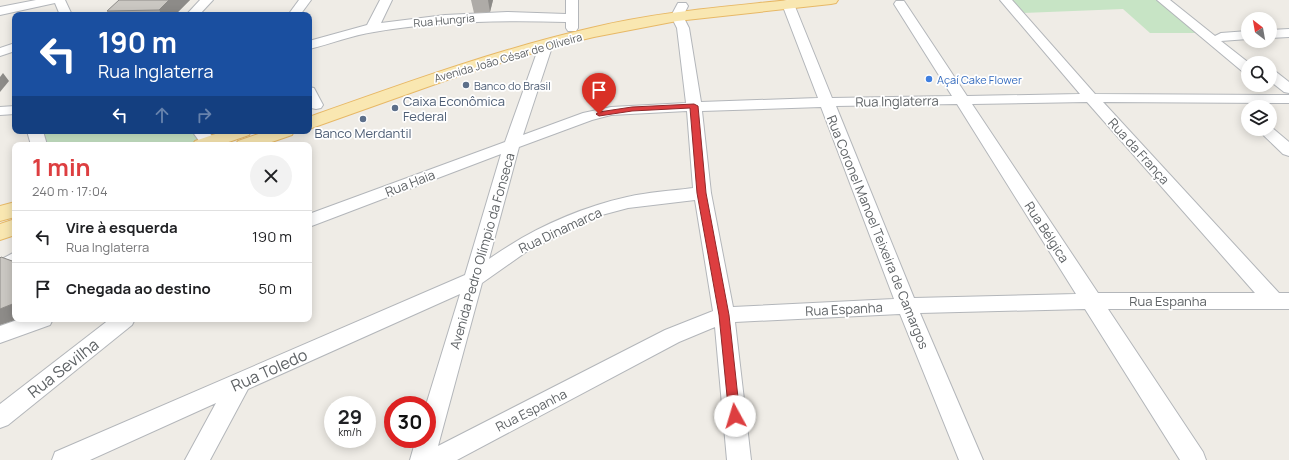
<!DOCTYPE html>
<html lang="pt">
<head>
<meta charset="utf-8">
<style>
  :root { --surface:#fff; --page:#f2f2f2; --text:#202124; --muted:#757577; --line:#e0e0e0; --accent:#dd3e40 }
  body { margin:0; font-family:Manrope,sans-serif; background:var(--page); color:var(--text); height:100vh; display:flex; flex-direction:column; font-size:15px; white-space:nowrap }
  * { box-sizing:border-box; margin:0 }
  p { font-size:13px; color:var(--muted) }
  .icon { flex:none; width:22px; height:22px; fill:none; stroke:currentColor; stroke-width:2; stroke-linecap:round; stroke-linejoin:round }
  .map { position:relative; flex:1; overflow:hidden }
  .panel { position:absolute; left:12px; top:142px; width:300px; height:180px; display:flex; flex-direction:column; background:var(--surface); border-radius:8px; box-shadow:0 2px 10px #0003 }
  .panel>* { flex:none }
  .banner { position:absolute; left:12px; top:12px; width:300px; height:122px; border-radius:8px; box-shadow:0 2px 10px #0003; background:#1a4fa0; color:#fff; overflow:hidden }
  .needle { width:26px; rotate:329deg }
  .fabs { position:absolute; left:1241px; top:12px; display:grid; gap:8px }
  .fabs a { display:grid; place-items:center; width:36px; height:36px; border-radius:50%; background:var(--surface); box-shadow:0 2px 10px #0003; font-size:20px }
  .speed { position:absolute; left:324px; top:396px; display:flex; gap:8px; font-size:20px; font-weight:700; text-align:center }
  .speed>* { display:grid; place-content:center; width:52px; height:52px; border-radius:50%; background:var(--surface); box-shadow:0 2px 10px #0003; line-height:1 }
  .speed small { font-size:10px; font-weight:400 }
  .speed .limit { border:6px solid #d22; background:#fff; color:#111 }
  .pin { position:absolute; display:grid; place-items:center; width:34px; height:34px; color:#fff; margin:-41px -17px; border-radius:50% 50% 50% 0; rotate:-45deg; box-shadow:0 0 4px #0007 }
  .pin .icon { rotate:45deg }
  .me { position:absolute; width:44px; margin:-22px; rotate:354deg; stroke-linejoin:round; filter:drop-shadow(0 0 3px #0008) }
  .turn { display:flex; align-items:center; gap:14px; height:84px; padding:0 20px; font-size:18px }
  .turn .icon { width:52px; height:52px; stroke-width:2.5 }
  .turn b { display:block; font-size:28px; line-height:34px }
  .lanes { display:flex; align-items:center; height:38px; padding:0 20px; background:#0003; justify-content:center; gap:20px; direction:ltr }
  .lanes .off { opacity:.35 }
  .round { display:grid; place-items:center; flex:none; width:42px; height:42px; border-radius:21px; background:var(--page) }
  .head { display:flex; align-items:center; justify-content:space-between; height:68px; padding:0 20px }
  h1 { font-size:24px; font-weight:700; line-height:30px; color:var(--accent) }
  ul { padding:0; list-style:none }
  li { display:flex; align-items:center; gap:12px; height:52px; padding:0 20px; border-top:1px solid var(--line) }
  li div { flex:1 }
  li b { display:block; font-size:15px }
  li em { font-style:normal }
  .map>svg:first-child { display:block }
</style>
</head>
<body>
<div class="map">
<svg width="1289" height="460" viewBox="0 0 1289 460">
  <rect width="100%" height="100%" fill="#efece6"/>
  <!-- green -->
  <g fill="#c7e4c5">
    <polygon points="1012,0 1159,0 1198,33 1150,33 1123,9 1023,13"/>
    <polygon points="39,131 194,131 201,141 190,145 44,145"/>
  </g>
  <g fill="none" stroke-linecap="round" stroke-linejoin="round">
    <!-- minor casing -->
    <g stroke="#b3b6ba" stroke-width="2">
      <g id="minor">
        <polygon points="36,0 65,0 72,15 60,15 55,3 0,15 0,7"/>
        <polygon points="200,0 213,0 199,15 186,15"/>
        <polygon points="299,0 311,0 300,15 288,15"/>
        <path d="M380,0H392L381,23L445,15L507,12L566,14V0H578V28L576,31H568L566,28V22C501,20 438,21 374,32C352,35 331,44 309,49V41L367,25Z"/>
        <path d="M788,0L792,1L794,4L832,98L952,96L894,4L896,1H904L967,96L1080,94L1000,0H1012L1095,94L1289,95V103L1103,102L1279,293H1289V309H1108L1203,452L1206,460H1180L1085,309L920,313L983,460H959L900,314L735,322L751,460H727L715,327L679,342L457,460H410L416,439H427L426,405L460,294L248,389L210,460H185L216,403L90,460H52L55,452L465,275L501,154L309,227V214L505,142L541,41H551L553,44L523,135L583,113L611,107L686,103L677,28L671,16L678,3H686L688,6L683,16L689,28L701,102L818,98L782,4L784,1ZM1087,102L1255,293H1098L972,104ZM957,104L1076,294L914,298L836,106ZM821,107L894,299L733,307L711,193L702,111ZM687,111L693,188C671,191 648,192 627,197C578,208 530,230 489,259L519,147L592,120L611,115ZM695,200L713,311L665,330L438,446L482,283L526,252L598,216L628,208Z"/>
        <polygon points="1157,0 1170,0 1215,36 1221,33 1248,31 1248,39 1221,41 1249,63 1248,73 1243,72"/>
        <polygon points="1289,29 1289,37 1270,38 1270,30"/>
        <polygon points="15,43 15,51 0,56 0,48"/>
        <polygon points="1270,70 1275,71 1289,82 1289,93 1284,92 1270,81"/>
        <polygon points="309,87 314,88 323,105 321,108 316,109 311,108 309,105"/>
        <polygon points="15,106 15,114 0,115 0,107"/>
        <polygon points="1270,126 1289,142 1289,156 1283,154 1257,129 1270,129"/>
        <polygon points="27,131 43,131 47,145 31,145"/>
        <polygon points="192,131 208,131 219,145 202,145"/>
        <polygon points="15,252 15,268 7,274 0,276 0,260"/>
        <polygon points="20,319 53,319 50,325 0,343 0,326"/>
        <polygon points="110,319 135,319 132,325 8,425 0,428 0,404"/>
      </g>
    </g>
    <!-- major casing -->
    <g stroke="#e7b866" stroke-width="2">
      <g id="major">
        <path d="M789,0H838L836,3L831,4L677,21L594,37L552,47L447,80L309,129V117C402,84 495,50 591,28C656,12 723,7 789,0Z"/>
        <polygon points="224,131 251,131 249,135 220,145 192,145 195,141"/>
        <polygon points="267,131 294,131 292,135 263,145 235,145 238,141"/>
        <polygon points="15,202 15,217 0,221 0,206"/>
        <polygon points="15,219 15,235 0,240 0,224"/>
      </g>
    </g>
    <!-- minor -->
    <use href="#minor" fill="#fff" fill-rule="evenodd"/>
    <!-- major -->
    <use href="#major" fill="#f9e7b1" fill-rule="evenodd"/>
  </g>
  <!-- wall -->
  <g fill="#aeaba7">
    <polygon points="190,0 175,15 109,15 107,11"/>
    <polygon points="471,0 493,0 490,12 474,13"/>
  </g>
  <!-- shaded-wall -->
  <g fill="#8d8b88">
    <polygon points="169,0 190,0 175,15 162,15 159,10"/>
    <polygon points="488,0 493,0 490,12"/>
    <polygon points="3,73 9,81 0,92 0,77"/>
    <polygon points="15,303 15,319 18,319 0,325 0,309"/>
  </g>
  <!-- building -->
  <g fill="#cac7c2" stroke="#8d8b88">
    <polygon points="119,0 169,0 159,10 107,11"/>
    <polygon points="1,257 15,262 15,303 0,309 0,258"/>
  </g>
  <!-- route -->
  <polygon fill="#dd3e40" stroke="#90282a" points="694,104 698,106 706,193 729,315 740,416 739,420 735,422 730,420 729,416 719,315 697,193 690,108 632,111 599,116 596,114 599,112 632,107"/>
  <!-- markers -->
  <circle fill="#3f7fe0" stroke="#fff" stroke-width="1.5" cx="929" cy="79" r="4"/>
  <g fill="#5c6f8a" stroke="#fff" stroke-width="1.5">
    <circle cx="466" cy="85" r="4"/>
    <circle cx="395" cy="108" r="4"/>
    <circle cx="363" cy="119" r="4"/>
  </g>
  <g text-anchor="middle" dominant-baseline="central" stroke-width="3.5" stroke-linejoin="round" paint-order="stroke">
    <!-- far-street labels -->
    <g font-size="11" fill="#5e6265" stroke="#fff">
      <text transform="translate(444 20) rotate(-5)">Rua Hungria</text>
      <text transform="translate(508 57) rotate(-16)">Avenida João César de Oliveira</text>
    </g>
    <!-- far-shop labels -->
    <g font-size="11" fill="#366cbe" stroke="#fff" text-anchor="start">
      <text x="937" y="79">Açaí Cake Flower</text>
    </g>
    <!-- far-service labels -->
    <g font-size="11" fill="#4e5e75" stroke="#fff" text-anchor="start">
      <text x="474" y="85">Banco do Brasil</text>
    </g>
    <!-- service labels -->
    <g font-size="13" fill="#4e5e75" stroke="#fff" text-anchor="start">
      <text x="403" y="101">Caixa Econômica<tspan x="403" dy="15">Federal</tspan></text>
      <text x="363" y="133" text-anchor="middle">Banco Merdantil</text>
    </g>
    <!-- street labels -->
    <g font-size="13" fill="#5e6265" stroke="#fff">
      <text transform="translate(897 101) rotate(-1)">Rua Inglaterra</text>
      <text transform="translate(1139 151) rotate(48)">Rua da França</text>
      <text transform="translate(410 183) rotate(-21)">Rua Haia</text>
      <text transform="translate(560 230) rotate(-25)">Rua Dinamarca</text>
      <text transform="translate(878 232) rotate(68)">Rua Coronel Manoel Teixeira de Camargos</text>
      <text transform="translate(1047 232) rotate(57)">Rua Bélgica</text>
      <text transform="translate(482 251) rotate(-74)">Avenida Pedro Olímpio da Fonseca</text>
      <text x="1168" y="301">Rua Espanha</text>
      <text transform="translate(844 309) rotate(-3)">Rua Espanha</text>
      <text transform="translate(531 410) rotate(-27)">Rua Espanha</text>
    </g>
    <!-- near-street labels -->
    <g font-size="16" fill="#5e6265" stroke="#fff">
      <text transform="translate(63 368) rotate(-38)">Rua Sevilha</text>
      <text transform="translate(269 370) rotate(-24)">Rua Toledo</text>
    </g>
  </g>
</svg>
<div class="fabs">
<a><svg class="needle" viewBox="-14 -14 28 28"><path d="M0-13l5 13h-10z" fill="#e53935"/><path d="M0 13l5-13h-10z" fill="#757577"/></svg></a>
<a><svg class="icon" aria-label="search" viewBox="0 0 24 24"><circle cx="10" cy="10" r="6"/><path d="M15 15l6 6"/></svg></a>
<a><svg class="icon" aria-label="layers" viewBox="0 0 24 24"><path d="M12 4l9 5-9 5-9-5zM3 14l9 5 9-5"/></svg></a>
</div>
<div class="speed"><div>29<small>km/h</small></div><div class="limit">30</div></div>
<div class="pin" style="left:599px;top:114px;background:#d93025"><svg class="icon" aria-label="arrive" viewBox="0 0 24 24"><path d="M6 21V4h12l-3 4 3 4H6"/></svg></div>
<svg class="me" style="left:735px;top:416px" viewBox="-20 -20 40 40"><circle r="19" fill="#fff"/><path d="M0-13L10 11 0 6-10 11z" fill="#dd3e40"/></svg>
<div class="banner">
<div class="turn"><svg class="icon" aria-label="left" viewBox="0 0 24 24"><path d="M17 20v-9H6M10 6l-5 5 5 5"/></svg><div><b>190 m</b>Rua Inglaterra</div></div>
<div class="lanes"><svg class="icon" aria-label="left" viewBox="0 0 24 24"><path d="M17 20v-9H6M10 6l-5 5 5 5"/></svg><svg class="icon off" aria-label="ahead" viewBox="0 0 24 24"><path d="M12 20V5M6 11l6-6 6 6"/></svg><svg class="icon off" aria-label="right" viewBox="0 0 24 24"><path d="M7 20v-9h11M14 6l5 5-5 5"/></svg></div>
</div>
<section class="panel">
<div class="head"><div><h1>1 min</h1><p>240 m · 17:04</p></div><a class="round"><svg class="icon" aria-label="close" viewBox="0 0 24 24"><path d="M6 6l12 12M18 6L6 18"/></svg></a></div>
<ul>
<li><svg class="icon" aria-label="left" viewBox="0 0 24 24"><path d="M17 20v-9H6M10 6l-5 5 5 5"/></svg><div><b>Vire à esquerda</b><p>Rua Inglaterra</p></div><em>190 m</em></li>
<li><svg class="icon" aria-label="arrive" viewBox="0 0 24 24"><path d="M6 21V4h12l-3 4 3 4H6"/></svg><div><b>Chegada ao destino</b></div><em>50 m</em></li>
</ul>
</section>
</div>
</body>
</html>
